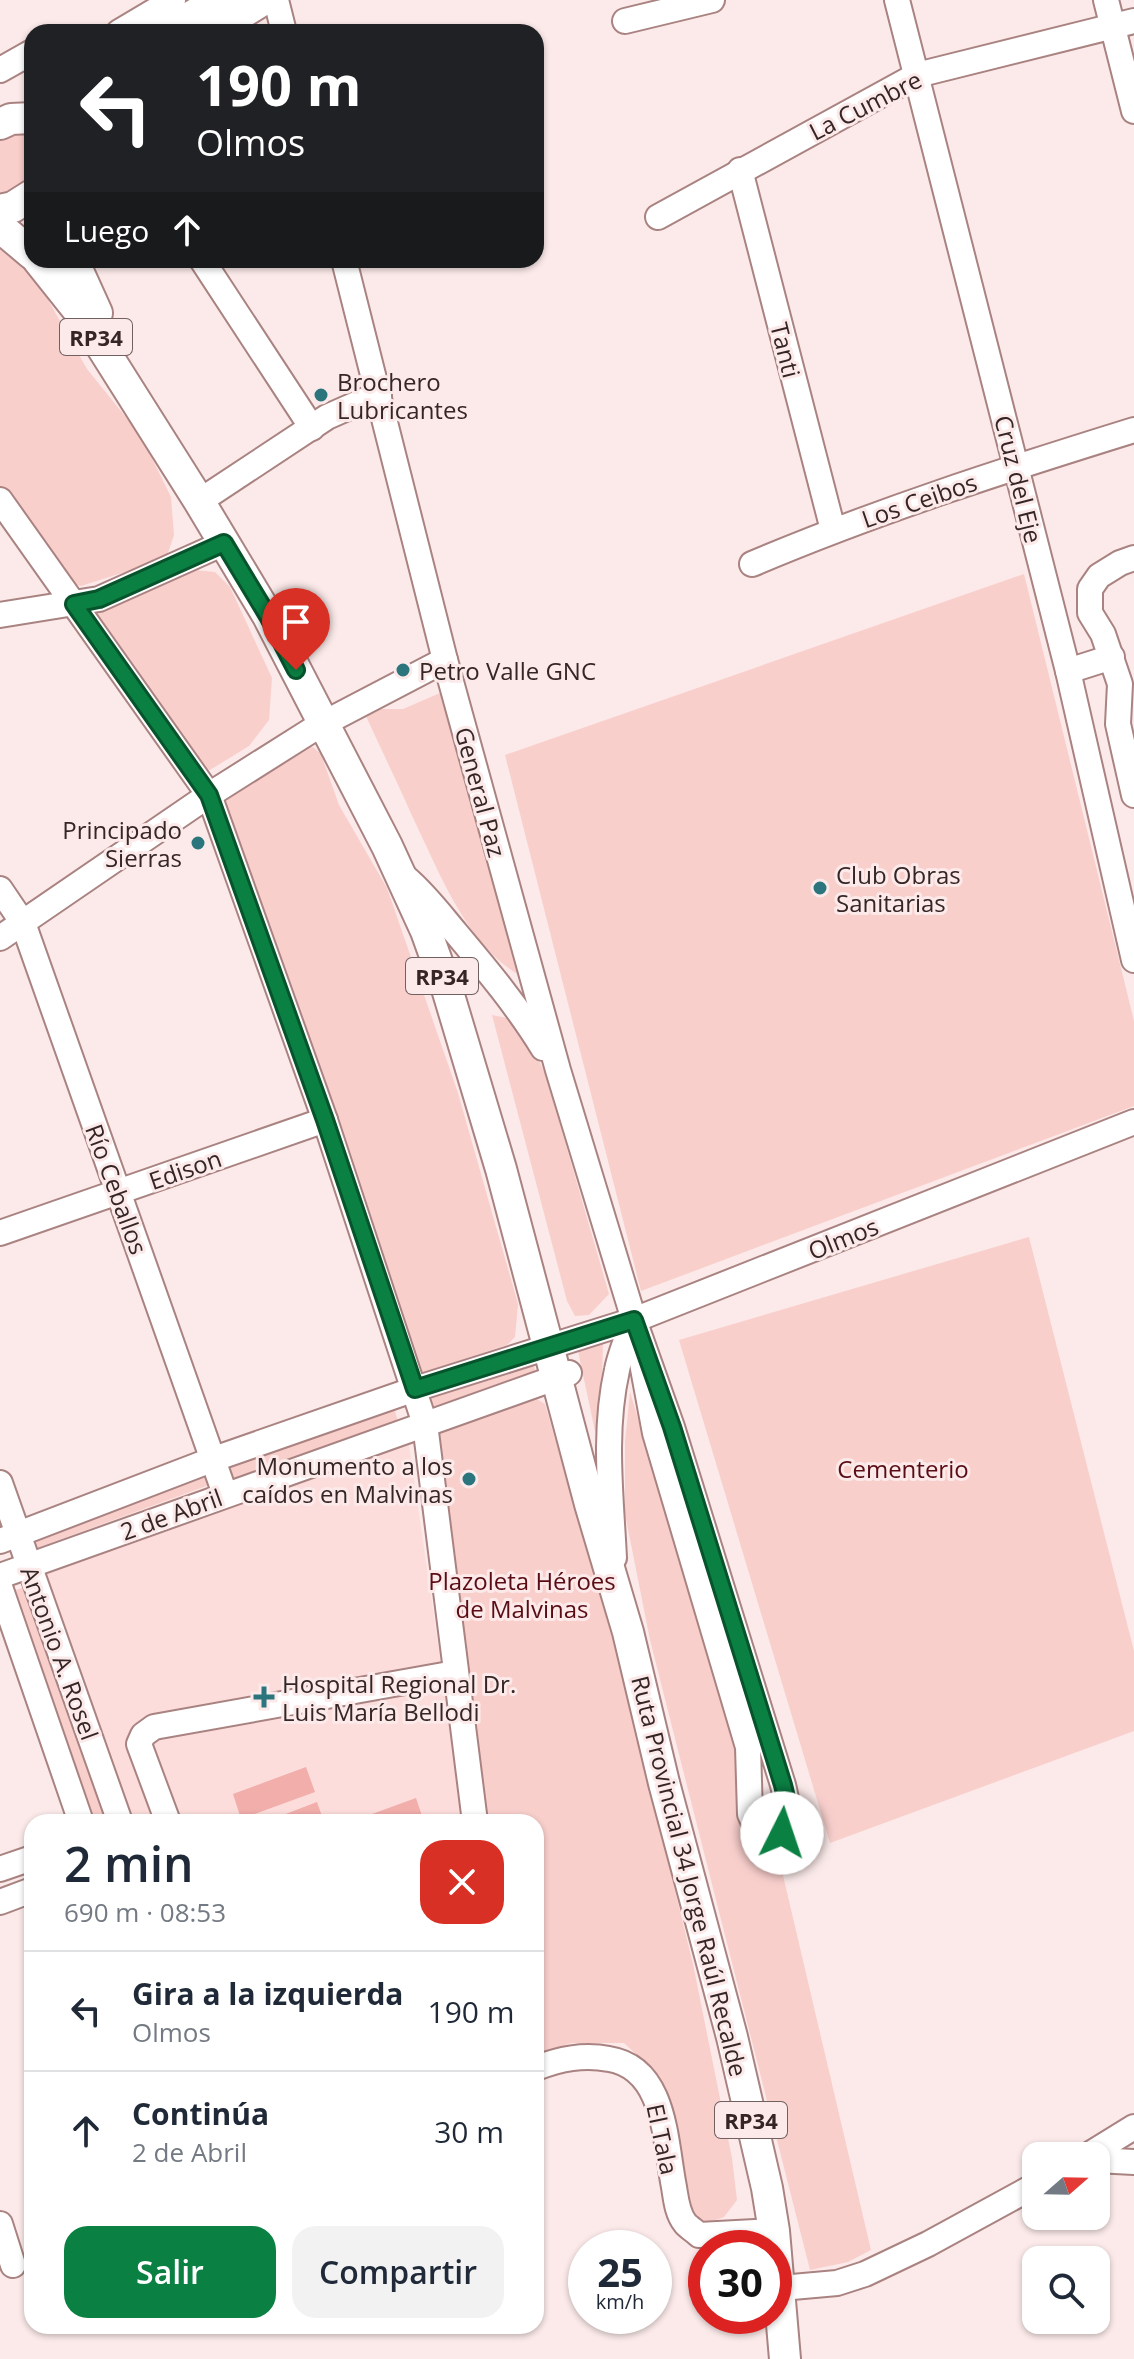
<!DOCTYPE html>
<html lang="es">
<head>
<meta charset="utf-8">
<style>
  :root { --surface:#fff; --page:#f2f2f3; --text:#1f2937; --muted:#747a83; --line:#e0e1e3; --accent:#0b8043 }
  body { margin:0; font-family:"Open Sans",sans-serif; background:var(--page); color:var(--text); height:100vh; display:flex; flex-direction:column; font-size:30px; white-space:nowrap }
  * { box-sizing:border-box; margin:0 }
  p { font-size:26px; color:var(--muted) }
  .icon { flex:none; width:44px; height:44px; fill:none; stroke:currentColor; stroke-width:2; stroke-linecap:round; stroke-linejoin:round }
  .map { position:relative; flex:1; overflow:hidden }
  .drawer { position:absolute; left:24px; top:1814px; width:520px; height:520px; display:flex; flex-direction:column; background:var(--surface); border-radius:24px; box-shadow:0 2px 6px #0004 }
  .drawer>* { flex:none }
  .hud { position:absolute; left:24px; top:24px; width:520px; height:244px; border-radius:24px; box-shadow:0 2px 6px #0004; background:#202124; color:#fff; overflow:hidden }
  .needle { width:52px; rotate:70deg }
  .controls { position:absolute; left:1022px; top:2142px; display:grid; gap:16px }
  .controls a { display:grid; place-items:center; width:88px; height:88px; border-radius:16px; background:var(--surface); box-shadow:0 2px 6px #0004; font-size:40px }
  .speed { position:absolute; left:568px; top:2230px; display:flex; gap:16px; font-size:40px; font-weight:700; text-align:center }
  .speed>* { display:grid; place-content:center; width:104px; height:104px; border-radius:50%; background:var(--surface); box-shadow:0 2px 6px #0004; line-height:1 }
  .speed small { font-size:20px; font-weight:400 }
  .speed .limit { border:12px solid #d22; background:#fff; color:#111 }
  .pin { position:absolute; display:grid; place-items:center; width:68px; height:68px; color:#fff; margin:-82px -34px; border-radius:50% 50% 50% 0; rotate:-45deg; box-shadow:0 0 8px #0007 }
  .pin .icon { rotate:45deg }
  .me { position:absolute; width:88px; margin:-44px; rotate:4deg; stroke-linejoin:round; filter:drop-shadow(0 0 6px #0008) }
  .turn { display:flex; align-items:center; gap:28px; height:168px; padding:0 40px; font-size:36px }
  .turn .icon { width:104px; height:104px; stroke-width:2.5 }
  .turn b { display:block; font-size:56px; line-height:68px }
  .then { display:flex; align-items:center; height:76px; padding:0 40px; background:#0003; gap:16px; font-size:30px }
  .round { display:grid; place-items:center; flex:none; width:84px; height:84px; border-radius:24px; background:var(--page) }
  .head { display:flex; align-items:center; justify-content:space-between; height:136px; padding:0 40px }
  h1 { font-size:48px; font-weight:600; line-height:60px }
  .button { display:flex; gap:16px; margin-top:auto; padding:16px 40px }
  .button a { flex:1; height:92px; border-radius:24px; background:var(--accent); color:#fff; font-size:32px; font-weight:600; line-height:92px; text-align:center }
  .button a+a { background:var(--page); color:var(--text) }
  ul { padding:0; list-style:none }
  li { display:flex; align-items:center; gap:24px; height:120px; padding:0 40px; border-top:2px solid var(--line) }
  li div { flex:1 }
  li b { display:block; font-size:30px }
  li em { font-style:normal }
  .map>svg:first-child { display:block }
</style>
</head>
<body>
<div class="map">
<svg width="1134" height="2359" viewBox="0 0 1134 2359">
  <rect width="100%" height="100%" fill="#fbeae9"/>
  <!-- built -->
  <polygon fill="#fcdddb" points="408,1439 464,1822 126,1822 38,1572"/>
  <!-- green -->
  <g fill="#f9cfcc">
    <polygon points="32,123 32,185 0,202 0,133"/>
    <polygon points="0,240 38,282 87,369 141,436 171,497 174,535 166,559 81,586 68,583 0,487"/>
    <polygon points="195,570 215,572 230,587 272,678 269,720 249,746 210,770 197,767 92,616"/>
    <polygon points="1024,574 1134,1021 1134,1106 641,1291 505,755"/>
    <path d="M440,693L519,975C467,945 439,872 414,820C398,784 381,749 365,714L377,709H403Z"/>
    <polygon points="313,747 321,754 339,805 387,888 458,1093 518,1304 515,1337 507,1345 418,1374 223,795 299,749"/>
    <polygon points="492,1015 512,1019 531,1043 546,1076 609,1294 589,1315 575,1316 567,1301"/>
    <polygon points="1029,1237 1134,1651 1134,1731 830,1843 679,1340"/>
    <polygon points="603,1343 600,1455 578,1351"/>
    <polygon points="532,1360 537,1376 432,1409 427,1393"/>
    <polygon points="630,1392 686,1574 735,1750 740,1814 751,1844 766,1856 778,1854 871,2250 848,2262 810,2270 650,1640 625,1514 625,1442"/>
    <polygon points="532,1396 545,1404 619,1662 693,1964 732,2158 737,2200 724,2217 707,2223 695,2219 684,2203 662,2089 651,2068 624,2043 571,2043 536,2056 536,1822 485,1822 436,1436 440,1427"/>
    <polygon points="393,1405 398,1421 229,1482 224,1466"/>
    <polygon points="208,1472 212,1484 34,1549 29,1537"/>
    <polygon points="25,1587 108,1821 91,1822 9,1592"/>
  </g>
  <!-- building -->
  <g fill="#f1aeab">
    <polygon points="306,1767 315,1792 241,1819 233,1794"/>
    <polygon points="416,1798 424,1822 350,1822"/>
    <polygon points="317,1802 324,1822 286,1822 283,1815"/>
  </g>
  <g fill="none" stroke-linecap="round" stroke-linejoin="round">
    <!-- minor casing -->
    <g stroke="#a98381" stroke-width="28">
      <g id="minor">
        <polyline points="276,0 284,32"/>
        <polyline points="897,0 1068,671 1134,960"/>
        <polyline points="1106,0 1134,111"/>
        <polyline points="625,21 712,0"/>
        <polyline points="119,32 173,0"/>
        <polyline points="0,70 32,52"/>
        <polyline points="740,170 833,530"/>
        <polyline points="658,217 917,75 1134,21"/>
        <polyline points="202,260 312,428"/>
        <path d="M344,260L445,660L558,1070L634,1320L672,1427L783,1785C788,1806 793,1823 776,1839L767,1841L760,1836L750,1814L748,1747L655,1433L634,1320"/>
        <polyline points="209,495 327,417 379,394"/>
        <polyline points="0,500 209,795 325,1120 425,1424 475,1822"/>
        <polyline points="1134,558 1120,563 1099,576 1090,589 1090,613 1103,634 1120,684 1118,724 1134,795"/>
        <path d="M752,564C877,511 1005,470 1134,430"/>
        <polyline points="0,615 99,599 224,543"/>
        <polyline points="1068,671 1112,657"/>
        <polyline points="334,718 445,660"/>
        <path d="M406,878C425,894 440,914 456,933C487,970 518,1007 543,1048"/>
        <polyline points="0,889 23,923 225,1494"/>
        <polyline points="0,938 209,795 323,723"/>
        <polyline points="0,1233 325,1120"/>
        <polyline points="0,1483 120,1822"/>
        <polyline points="0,1541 214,1459 415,1389 634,1320 1134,1122"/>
        <path d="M614,1558C611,1496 603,1432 617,1370C620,1354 627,1338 633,1322"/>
        <polyline points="0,1576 569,1373"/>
        <polyline points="0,1587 81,1822"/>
        <polyline points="168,1822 139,1744 143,1735 154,1727 455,1673"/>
        <polyline points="0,1869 32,1858"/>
        <polyline points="0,1902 32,1890"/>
        <path d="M536,2068C560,2059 583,2054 609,2059C666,2068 665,2142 674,2187C676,2199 677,2213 685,2223C688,2227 695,2231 699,2235L774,2231"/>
        <polyline points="1087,2156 1134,2127"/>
        <polyline points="1096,2160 1134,2162"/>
        <polyline points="0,2224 13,2265"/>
        <polyline points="781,2288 837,2283 865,2274 928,2244 1036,2185"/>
      </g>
    </g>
    <!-- major casing -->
    <g stroke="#a98381" stroke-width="34">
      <g id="major">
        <polyline points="165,32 219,0"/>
        <polyline points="211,32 263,0"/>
        <polyline points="0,124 11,119 32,118"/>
        <polyline points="0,210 13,207 32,195"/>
        <polyline points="0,227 32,254"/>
        <polyline points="38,260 81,314 199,501 268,616 387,846 426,931 448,992 501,1169 590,1504 628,1632 664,1783 732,2037 767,2188 774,2231 785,2359"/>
        <polyline points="73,260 97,313"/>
      </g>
    </g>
    <!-- minor -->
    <use href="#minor" stroke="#fff" stroke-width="24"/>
    <!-- major -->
    <use href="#major" stroke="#fff" stroke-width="30"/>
  </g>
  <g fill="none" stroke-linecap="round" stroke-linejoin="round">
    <!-- route casing -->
    <g stroke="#07532c" stroke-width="20">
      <path id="route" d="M296,670L268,616L224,543L99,599L74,604L209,795L325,1120L415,1389L634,1320L672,1427L783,1785C787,1802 792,1817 782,1833"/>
    </g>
    <!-- route -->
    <use href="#route" stroke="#0b8043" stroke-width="14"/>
  </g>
  <!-- markers -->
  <g fill="#2c757d" stroke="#fbeae9" stroke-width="3">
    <circle cx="321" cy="395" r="8"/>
    <circle cx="403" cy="670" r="8"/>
    <circle cx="198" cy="843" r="8"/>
    <circle cx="820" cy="888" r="8"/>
    <circle cx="469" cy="1479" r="8"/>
    <path d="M260 1685h8v8h8v8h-8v8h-8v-8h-8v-8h8z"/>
  </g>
  <g text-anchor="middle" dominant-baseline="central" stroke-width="6" stroke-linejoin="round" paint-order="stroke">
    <!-- shield labels -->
    <g fill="#fbeae9" stroke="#706060" stroke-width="2">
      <rect x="60" y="319" width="72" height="36" rx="6"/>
      <rect x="406" y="958" width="72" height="36" rx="6"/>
      <rect x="715" y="2102" width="72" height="36" rx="6"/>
    </g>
    <g font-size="22" font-weight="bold" fill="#352525">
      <text x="96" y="337">RP34</text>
      <text x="442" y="976">RP34</text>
      <text x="751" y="2120">RP34</text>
    </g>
    <!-- street labels -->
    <g font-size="24" fill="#352525" stroke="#fbeae9">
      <text transform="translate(865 105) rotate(-27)">La Cumbre</text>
      <text transform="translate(786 350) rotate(76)">Tanti</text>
      <text transform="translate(1019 479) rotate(76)">Cruz del Eje</text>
      <text transform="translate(919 500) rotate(-19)">Los Ceibos</text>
      <text transform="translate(481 792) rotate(75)">General Paz</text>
      <text transform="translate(185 1169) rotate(-19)">Edison</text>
      <text transform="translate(117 1189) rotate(70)">Río Ceballos</text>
      <text transform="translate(843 1238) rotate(-22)">Olmos</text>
      <text transform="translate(171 1514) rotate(-20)">2 de Abril</text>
      <text transform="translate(60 1653) rotate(70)">Antonio A. Rosel</text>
      <text transform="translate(690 1876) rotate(76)">Ruta Provincial 34 Jorge Raúl Recalde</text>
      <text transform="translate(663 2139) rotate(78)">El Tala</text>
    </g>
    <!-- poi labels -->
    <g font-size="24" fill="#352525" stroke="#fbeae9" text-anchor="start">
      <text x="337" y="381">Brochero<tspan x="337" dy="28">Lubricantes</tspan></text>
      <text x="419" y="670">Petro Valle GNC</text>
      <text x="182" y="829" text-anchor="end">Principado<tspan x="182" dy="28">Sierras</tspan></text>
      <text x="836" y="874">Club Obras<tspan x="836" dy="28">Sanitarias</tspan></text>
      <text x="453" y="1465" text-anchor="end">Monumento a los<tspan x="453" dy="28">caídos en Malvinas</tspan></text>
      <text x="282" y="1683">Hospital Regional Dr.<tspan x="282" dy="28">Luis María Bellodi</tspan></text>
    </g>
    <!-- park labels -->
    <g font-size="24" fill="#590c14" stroke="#fbeae9">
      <text x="903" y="1468">Cementerio</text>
      <text x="522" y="1580">Plazoleta Héroes<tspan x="522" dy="28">de Malvinas</tspan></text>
    </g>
  </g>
</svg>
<div class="controls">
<a><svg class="needle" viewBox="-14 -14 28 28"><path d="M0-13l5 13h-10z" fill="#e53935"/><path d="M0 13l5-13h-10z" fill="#747a83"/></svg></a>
<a><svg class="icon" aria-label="search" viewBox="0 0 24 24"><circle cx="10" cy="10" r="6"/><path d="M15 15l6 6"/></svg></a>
</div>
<div class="speed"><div>25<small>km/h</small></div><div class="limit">30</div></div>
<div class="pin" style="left:296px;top:670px;background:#d93025"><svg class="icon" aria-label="arrive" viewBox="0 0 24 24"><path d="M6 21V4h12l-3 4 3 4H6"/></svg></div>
<svg class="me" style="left:782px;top:1833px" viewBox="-20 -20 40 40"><circle r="19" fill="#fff"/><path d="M0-13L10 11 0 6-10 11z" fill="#0b8043"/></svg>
<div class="hud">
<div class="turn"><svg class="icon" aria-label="left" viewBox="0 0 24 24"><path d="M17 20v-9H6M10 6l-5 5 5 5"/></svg><div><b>190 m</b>Olmos</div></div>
<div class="then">Luego<svg class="icon" aria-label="ahead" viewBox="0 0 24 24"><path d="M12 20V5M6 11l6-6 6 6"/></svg></div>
</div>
<section class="drawer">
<div class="head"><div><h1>2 min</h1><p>690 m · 08:53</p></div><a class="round" style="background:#d93025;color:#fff"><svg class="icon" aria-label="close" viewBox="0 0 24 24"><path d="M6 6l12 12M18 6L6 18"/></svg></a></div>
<ul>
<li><svg class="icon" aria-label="left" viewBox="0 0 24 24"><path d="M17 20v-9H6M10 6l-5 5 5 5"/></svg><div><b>Gira a la izquierda</b><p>Olmos</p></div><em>190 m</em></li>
<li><svg class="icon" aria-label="ahead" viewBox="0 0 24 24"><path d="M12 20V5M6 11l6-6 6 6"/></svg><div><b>Continúa</b><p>2 de Abril</p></div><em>30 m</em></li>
</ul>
<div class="button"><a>Salir</a><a>Compartir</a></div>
</section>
</div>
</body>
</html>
